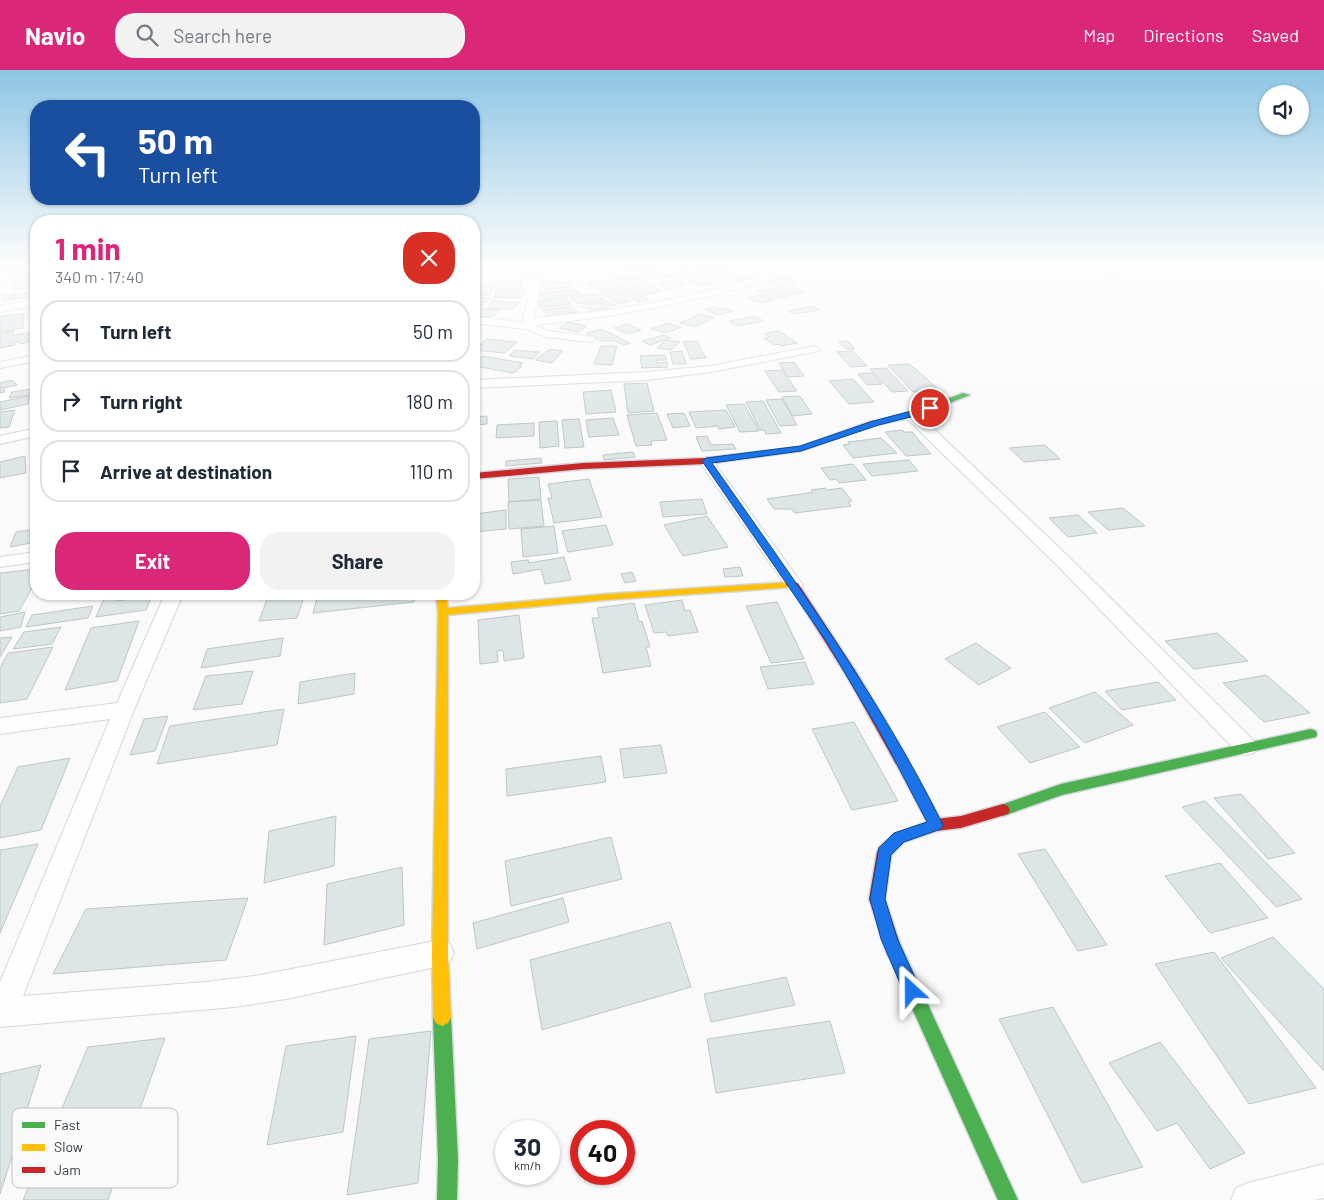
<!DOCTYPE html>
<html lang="en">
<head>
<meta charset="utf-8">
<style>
  :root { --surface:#fff; --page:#f2f2f3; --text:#1f2937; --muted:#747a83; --line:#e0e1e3; --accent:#db2777 }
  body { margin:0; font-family:Barlow,sans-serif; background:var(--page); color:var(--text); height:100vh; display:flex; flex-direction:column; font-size:19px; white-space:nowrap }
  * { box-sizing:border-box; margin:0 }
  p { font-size:16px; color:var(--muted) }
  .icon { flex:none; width:28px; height:28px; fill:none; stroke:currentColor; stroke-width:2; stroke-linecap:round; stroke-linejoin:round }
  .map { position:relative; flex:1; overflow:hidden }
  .sheet { position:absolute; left:30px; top:145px; width:450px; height:385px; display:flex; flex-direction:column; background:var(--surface); border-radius:20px; box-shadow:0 1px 4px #0004 }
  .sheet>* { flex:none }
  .guide { position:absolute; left:30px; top:30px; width:450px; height:105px; border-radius:20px; box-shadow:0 1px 4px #0004; background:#1a4fa0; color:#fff; overflow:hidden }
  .buttons { position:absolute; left:1259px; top:15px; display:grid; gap:10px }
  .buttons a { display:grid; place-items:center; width:50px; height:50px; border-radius:50%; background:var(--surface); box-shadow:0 1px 4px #0004; font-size:25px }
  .speed { position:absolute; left:495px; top:1050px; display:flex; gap:10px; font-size:25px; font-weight:700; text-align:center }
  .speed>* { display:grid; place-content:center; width:65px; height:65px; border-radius:50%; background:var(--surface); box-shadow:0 1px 4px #0004; line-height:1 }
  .speed small { font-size:12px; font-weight:400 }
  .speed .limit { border:8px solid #d22; background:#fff; color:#111 }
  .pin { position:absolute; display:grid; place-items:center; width:42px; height:42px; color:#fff; margin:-21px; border:2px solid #fff; border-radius:50%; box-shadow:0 1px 5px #0007 }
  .me { position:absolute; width:55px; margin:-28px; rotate:336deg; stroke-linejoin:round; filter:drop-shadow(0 0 4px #0008) }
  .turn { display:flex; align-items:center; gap:18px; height:105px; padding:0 25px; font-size:22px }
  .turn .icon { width:65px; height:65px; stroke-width:2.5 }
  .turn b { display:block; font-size:35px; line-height:42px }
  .round { display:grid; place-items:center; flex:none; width:52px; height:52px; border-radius:20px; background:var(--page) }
  .summary { display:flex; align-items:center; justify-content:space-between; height:85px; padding:0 25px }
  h1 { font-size:30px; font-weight:700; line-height:38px; color:var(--accent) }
  .primary-button { display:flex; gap:10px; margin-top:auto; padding:10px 25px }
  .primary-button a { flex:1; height:58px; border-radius:20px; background:var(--accent); color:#fff; font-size:20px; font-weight:700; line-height:58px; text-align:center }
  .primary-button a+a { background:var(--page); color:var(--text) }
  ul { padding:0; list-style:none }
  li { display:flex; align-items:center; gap:15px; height:62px; margin:0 10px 8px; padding:0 15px; border:2px solid var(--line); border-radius:20px }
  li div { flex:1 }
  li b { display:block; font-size:19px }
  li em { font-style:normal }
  header { display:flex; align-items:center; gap:30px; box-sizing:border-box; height:70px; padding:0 25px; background:var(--accent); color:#fff }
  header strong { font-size:24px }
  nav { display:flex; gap:28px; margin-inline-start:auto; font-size:18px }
  .search { width:350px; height:45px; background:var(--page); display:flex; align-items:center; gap:12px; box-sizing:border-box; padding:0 18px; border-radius:20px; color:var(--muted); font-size:19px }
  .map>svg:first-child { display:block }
</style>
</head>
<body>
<header>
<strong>Navio</strong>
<div class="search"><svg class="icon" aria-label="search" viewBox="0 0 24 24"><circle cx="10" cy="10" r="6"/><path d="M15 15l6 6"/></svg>Search here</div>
<nav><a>Map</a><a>Directions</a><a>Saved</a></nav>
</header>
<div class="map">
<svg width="1324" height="1130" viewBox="0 0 1324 1130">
  <rect width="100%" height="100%" fill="#fafafa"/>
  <!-- building -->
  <g fill="#dde5e7" stroke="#bfc6c8">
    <polygon points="25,197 26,198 0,201 0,198"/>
    <polygon points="625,197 651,197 657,199 638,203 630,199 635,198"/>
    <polygon points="694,197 716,197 730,203 714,206"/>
    <polygon points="687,200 696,204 679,208 670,204"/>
    <polygon points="36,201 36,208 13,211 13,206"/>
    <polygon points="656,201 672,207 652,209 641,204"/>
    <polygon points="700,204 708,207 703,209 713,213 700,216 682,208"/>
    <polygon points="735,204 748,208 737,211 725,207"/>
    <polygon points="785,206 797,212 776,216 767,212 782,209 779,208"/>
    <polygon points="623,207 626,209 637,207 647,212 623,217 611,210"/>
    <polygon points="606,210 620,217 601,221 587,213"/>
    <polygon points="676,210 686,215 668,219 658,214"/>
    <polygon points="36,211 36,217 13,220 14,214"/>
    <polygon points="495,211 523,211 520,218 493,218"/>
    <polygon points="569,211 572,217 544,219 541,213"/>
    <polygon points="646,214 661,221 642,226 628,218"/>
    <polygon points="492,215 490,225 476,225 478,216"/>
    <polygon points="783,215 792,216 804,222 786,226 774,219"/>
    <polygon points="574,219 581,224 544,230 538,224"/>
    <polygon points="624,219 649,230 639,232 615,221"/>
    <polygon points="770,219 786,227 775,229 758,221"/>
    <polygon points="496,220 526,220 523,227 493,228"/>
    <polygon points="610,220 631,231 620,234 599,223"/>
    <polygon points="36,221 36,226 3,231 3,226"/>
    <polygon points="594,223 604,229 578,234 569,228"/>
    <polygon points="760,225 773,230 761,233 748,228"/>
    <polygon points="474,227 490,228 480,237 474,237"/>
    <polygon points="566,228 571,234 541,238 536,232"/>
    <polygon points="604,230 616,235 592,241 581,236"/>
    <polygon points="493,231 506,231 505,233 519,232 513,239 487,238"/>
    <polygon points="572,236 578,242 549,246 543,240"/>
    <polygon points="814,236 820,240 794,244 788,241"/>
    <polygon points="715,237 719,239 726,238 733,241 717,245 705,239"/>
    <polygon points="474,238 500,240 493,246 487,247 474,246"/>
    <polygon points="24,243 23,258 0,262 0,247"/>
    <polygon points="700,244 714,248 695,257 680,253"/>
    <polygon points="755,246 763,251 737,256 729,251"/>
    <polygon points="568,252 587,256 578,262 559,258"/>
    <polygon points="667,253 681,257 666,263 651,259"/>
    <polygon points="627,254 641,260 628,264 614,258"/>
    <polygon points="36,257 36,271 34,270 20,274 19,272 14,272 15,275 0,278 0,264 13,261 14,265 32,262 31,258"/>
    <polygon points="602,259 630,273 623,275 615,271 601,271 586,263"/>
    <polygon points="778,261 797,273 782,276 779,274 774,275 764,268 770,267 765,264"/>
    <polygon points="663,265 671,268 650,275 642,271"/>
    <polygon points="486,269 517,272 505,283 474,280"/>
    <polygon points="666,270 680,272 671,280 657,278"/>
    <polygon points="697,271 706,288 691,289 683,272"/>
    <polygon points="848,271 855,279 847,279 838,272"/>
    <polygon points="601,276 617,276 612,295 594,294"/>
    <polygon points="550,279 563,281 552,293 535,290"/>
    <polygon points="515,280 539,282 533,289 509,286"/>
    <polygon points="682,281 686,294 673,294 670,282"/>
    <polygon points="853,281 867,296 851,297 837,282"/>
    <polygon points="665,285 666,290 656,290 657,293 667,292 668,297 642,298 640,286"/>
    <polygon points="483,286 523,293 519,296 522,296 514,303 474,296 474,292"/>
    <polygon points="794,292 804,306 788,307 779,293"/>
    <polygon points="909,294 917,300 938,319 913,322 888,295"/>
    <polygon points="886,298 908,321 892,322 870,299"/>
    <polygon points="782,300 797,321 779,322 765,301"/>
    <polygon points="872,303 882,314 867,315 858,304"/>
    <polygon points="853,309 874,332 849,334 829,311"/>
    <polygon points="12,310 17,315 3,318 5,322 0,323 0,313"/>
    <polygon points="647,313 654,341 628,343 624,314"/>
    <polygon points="32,319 29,325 9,328 12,322"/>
    <polygon points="611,320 616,342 586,344 583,322"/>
    <polygon points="29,326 28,334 0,340 0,332"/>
    <polygon points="800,326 812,344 793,346 782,327"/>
    <polygon points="782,329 797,355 780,356 766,330"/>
    <polygon points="763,331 781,363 766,364 764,360 760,360 746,332"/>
    <polygon points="744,334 759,361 740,362 726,335"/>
    <polygon points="15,340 9,357 0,358 0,342"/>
    <polygon points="726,340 735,357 719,359 718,356 696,358 689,342"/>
    <polygon points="657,343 667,370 651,371 652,375 636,376 627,345"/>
    <polygon points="684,343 690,356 673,358 667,344"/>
    <polygon points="487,346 487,354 474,355 474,347"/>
    <polygon points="613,348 619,365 589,367 586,350"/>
    <polygon points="579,349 584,377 565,378 562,350"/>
    <polygon points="557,351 559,376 540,378 539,352"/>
    <polygon points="534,353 534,366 496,368 497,355"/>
    <polygon points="902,360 904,362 912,362 931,384 906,386 885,362"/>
    <polygon points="707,366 711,375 733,374 736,379 702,381 696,367"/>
    <polygon points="881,368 897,383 853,388 843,375 850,374 848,372"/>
    <polygon points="1045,375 1060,389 1024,392 1009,378"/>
    <polygon points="633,382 635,387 604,390 603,385"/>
    <polygon points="34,384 36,384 36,403 31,404"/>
    <polygon points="25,386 26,403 0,408 0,392"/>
    <polygon points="541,388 542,393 506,396 506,391"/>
    <polygon points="909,390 918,401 872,406 863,394"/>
    <polygon points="853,394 866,410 839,413 836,409 830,410 821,398"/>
    <polygon points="539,407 541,429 509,432 508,409"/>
    <polygon points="589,409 602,447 554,453 548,428 552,428 548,414"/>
    <polygon points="825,418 827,420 842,418 852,431 848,432 851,436 795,443 791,439 774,439 767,429 808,423 813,422 811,420"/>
    <polygon points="702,429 707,444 663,447 660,432"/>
    <polygon points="541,430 544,456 509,459 508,432"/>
    <polygon points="1123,438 1145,456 1108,460 1088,442"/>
    <polygon points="506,440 506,459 474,462 474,444"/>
    <polygon points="1078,445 1097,463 1068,467 1049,448"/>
    <polygon points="707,446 728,477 683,486 664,455"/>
    <polygon points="606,455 613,475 568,482 562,461"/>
    <polygon points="554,456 558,483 523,487 521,459"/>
    <polygon points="36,459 36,472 10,477 16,462"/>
    <polygon points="564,487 571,510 545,514 541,499 513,504 511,492 528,490 529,493"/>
    <polygon points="740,497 743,506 725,507 723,499"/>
    <polygon points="36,499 36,511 19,541 0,544 0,503"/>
    <polygon points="632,502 636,511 625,513 621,504"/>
    <polygon points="106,524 120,524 117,531 152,526 146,540 96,547"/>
    <polygon points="269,524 305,524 297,548 259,551"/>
    <polygon points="318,524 415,524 414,532 313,543"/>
    <polygon points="682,530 685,541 690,540 698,562 668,566 666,562 654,563 645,535"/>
    <polygon points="777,532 804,589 771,593 746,536"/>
    <polygon points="634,533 639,552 642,551 650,577 646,577 651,596 603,603 592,548 599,548 597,538"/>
    <polygon points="93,536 88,548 26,557 32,545"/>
    <polygon points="25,542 21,557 0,561 0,547"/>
    <polygon points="519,545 524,588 504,591 503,580 497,581 498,592 480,594 478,550"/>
    <polygon points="139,551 117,611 65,620 91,558"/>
    <polygon points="61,557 52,574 13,579 24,562"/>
    <polygon points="1217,563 1248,591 1194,599 1165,571"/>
    <polygon points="12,567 0,587 0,568"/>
    <polygon points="283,568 280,586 201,598 207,579"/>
    <polygon points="976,573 1011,598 979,615 945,589"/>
    <polygon points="53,577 27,629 0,633 0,598 8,583"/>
    <polygon points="805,592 814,614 768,619 760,597"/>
    <polygon points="253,601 242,634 193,640 206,606"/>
    <polygon points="355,603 354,624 298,634 300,612"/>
    <polygon points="1266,605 1310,643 1264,652 1223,613"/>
    <polygon points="1158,612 1176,630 1122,640 1105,621"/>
    <polygon points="1095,622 1133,655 1085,673 1049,638"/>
    <polygon points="284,639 277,675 157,694 170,656"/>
    <polygon points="1045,642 1080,677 1030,693 997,657"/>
    <polygon points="168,646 155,681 130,685 144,649"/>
    <polygon points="854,652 898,731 852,740 812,659"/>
    <polygon points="661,675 667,703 624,708 620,679"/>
    <polygon points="601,686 606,712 507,726 506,699"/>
    <polygon points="70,688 41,760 0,768 0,736 18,697"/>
    <polygon points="1241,724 1295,783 1268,789 1214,728"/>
    <polygon points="1205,731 1302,829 1276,837 1182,737"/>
    <polygon points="336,746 334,796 264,813 269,761"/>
    <polygon points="611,767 622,809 511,836 505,791"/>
    <polygon points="38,774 0,863 0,780"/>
    <polygon points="1045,779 1107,875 1078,881 1018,784"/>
    <polygon points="1220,793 1268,848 1210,863 1165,806"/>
    <polygon points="402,797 404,855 324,875 327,814"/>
    <polygon points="248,828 226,890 53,904 86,839"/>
    <polygon points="563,828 569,852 477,879 473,853"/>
    <polygon points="670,852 691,917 542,960 530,890"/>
    <polygon points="1273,867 1324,919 1324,1001 1221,888"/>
    <polygon points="1214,882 1316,1018 1249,1034 1155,894"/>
    <polygon points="786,907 795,935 711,952 704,924"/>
    <polygon points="1053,937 1143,1097 1082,1113 999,949"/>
    <polygon points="830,951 845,1003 716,1023 707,969"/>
    <polygon points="431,961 418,1113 347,1125 369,969"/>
    <polygon points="356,966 343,1062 267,1075 286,976"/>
    <polygon points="165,968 108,1130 23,1130 88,977"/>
    <polygon points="1160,972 1245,1083 1210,1099 1177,1053 1157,1061 1109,993"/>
    <polygon points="41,995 0,1124 0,1004"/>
  </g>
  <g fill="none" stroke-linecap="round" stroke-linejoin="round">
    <!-- street casing -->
    <g stroke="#d3d8dd" stroke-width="2">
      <g id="street">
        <polygon points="1116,197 1125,197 1112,207 1106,207 1106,203"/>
        <path d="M779,201L783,204L782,206C701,231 618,247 533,255L548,261L594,267L595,269L594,271L590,272L546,267L526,259L474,253V247L522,252L529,226L527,208L532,205L537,208L539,226L533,248C584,244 635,237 686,226C717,219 748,209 779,201Z"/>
        <polygon points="36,229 36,235 0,242 0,236"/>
        <polygon points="815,276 820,279 819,281 711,302 646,310 474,318 474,310 646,302 711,296"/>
        <polygon points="36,285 36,291 0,298 0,292"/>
        <polygon points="911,341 916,342 1069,487 1254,671 1257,677 1254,683 1246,685 1238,683 1057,495 906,348 905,345"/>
        <polygon points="36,358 36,366 0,374 0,366"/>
        <polygon points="706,387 711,388 800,511 803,515 800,519 794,520 788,519 699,391"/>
        <polygon points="36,482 36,492 0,497 0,487"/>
        <polygon points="165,524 183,524 134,640 23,926 206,912 261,905 440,870 450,874 454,883 450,892 440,896 286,929 235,937 0,957 0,912 110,649 0,664 0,648 117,633"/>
        <polygon points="1324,1094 1324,1128 1315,1130 1231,1130 1236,1118 1248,1113"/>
      </g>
    </g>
    <!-- fast casing -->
    <g stroke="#d3d8dd" stroke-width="3">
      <g id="fast">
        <polygon points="963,323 970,325 914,347 875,355 871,353 909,343"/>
        <polygon points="1311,659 1316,661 1317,664 1316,667 1062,725 1003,746 998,744 996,740 998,736 1061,714"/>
        <polygon points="894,872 900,874 1018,1130 998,1130 886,880 888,874"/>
        <polygon points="442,938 448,941 451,947 458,1090 457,1130 437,1130 438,1090 433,947 436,941"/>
      </g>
    </g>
    <!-- slow casing -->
    <g stroke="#d3d8dd" stroke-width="3">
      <g id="slow">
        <polygon points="791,512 795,513 796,515 795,517 606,530 448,545 448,883 451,947 448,953 442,956 436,953 433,947 432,883 438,542 436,524 446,524 448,538 606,524"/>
        <polygon points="901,685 906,686 941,751 943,755 941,759 936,761 931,759 894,690 896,686"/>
      </g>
    </g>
    <!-- jam casing -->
    <g stroke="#d3d8dd" stroke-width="3">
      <g id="jam">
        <polygon points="872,351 879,353 801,381 706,394 583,399 474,409 474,403 583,393 706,388 800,377"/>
        <polygon points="794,512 798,513 855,600 906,686 908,690 906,694 901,695 896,694 846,605 791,518 786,515 787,513"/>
        <polygon points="1003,734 1008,736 1010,740 1008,744 961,758 936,761 904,772 891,785 885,829 902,880 900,886 894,888 888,886 869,829 877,782 879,777 894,764 899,762 936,749 961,746"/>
      </g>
    </g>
    <!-- street -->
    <use href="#street" fill="#fefefe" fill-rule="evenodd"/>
    <!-- fast -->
    <use href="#fast" fill="#4caf50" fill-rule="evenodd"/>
    <!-- slow -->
    <use href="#slow" fill="#ffc107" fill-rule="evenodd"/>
    <!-- jam -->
    <use href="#jam" fill="#c62828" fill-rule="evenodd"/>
  </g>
  <!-- sky -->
  <linearGradient id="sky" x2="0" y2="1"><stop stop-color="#8dc5e4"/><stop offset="0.55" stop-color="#fdfdfd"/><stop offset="1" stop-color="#fdfdfd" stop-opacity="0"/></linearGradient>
  <rect width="1324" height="355" fill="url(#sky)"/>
  <!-- route -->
  <path fill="#1a73e8" stroke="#114b97" d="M930,336L933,338L932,339L914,346L879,355L801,381L712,393C794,510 879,626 943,755L941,759L904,772L891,785L885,829L897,868L921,921L918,927L912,929L906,927L881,869L870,829L879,778L894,763L927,752L881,664L826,571L702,391L706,388L800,376L873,351Z"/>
  <!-- legend -->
  <rect x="12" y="1038" width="166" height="80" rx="8" fill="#fafafa" stroke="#bec1c4" stroke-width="1"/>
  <rect x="22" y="1052" width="23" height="6" fill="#4caf50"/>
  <rect x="22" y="1074" width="23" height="7" fill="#ffc107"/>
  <rect x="22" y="1097" width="23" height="6" fill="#c62828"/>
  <g font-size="14" fill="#313c46">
    <text x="54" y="1060">Fast</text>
    <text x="54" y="1082">Slow</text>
    <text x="54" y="1105">Jam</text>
  </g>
</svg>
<div class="buttons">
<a><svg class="icon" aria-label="sound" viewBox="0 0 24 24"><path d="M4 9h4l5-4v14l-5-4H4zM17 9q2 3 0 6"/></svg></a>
</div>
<div class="speed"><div>30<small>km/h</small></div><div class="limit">40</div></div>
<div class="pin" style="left:930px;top:338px;background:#d93025"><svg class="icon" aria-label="arrive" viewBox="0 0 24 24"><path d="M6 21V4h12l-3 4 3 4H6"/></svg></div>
<svg class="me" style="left:912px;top:921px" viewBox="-20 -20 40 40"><path d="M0-17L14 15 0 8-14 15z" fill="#1a73e8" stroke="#fff" stroke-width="4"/></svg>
<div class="guide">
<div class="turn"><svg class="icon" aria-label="left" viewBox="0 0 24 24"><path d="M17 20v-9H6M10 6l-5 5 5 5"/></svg><div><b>50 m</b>Turn left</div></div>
</div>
<section class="sheet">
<div class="summary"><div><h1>1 min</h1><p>340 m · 17:40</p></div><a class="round" style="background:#d93025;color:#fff"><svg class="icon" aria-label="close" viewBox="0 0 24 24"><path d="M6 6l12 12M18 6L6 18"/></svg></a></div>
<ul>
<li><svg class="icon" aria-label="left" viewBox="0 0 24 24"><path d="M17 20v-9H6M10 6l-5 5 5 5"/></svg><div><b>Turn left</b></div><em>50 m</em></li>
<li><svg class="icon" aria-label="right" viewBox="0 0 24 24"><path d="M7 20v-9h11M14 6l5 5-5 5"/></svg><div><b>Turn right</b></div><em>180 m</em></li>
<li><svg class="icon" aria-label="arrive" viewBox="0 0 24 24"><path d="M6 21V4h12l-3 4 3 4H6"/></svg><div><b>Arrive at destination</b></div><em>110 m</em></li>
</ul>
<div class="primary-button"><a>Exit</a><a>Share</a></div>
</section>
</div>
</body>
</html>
